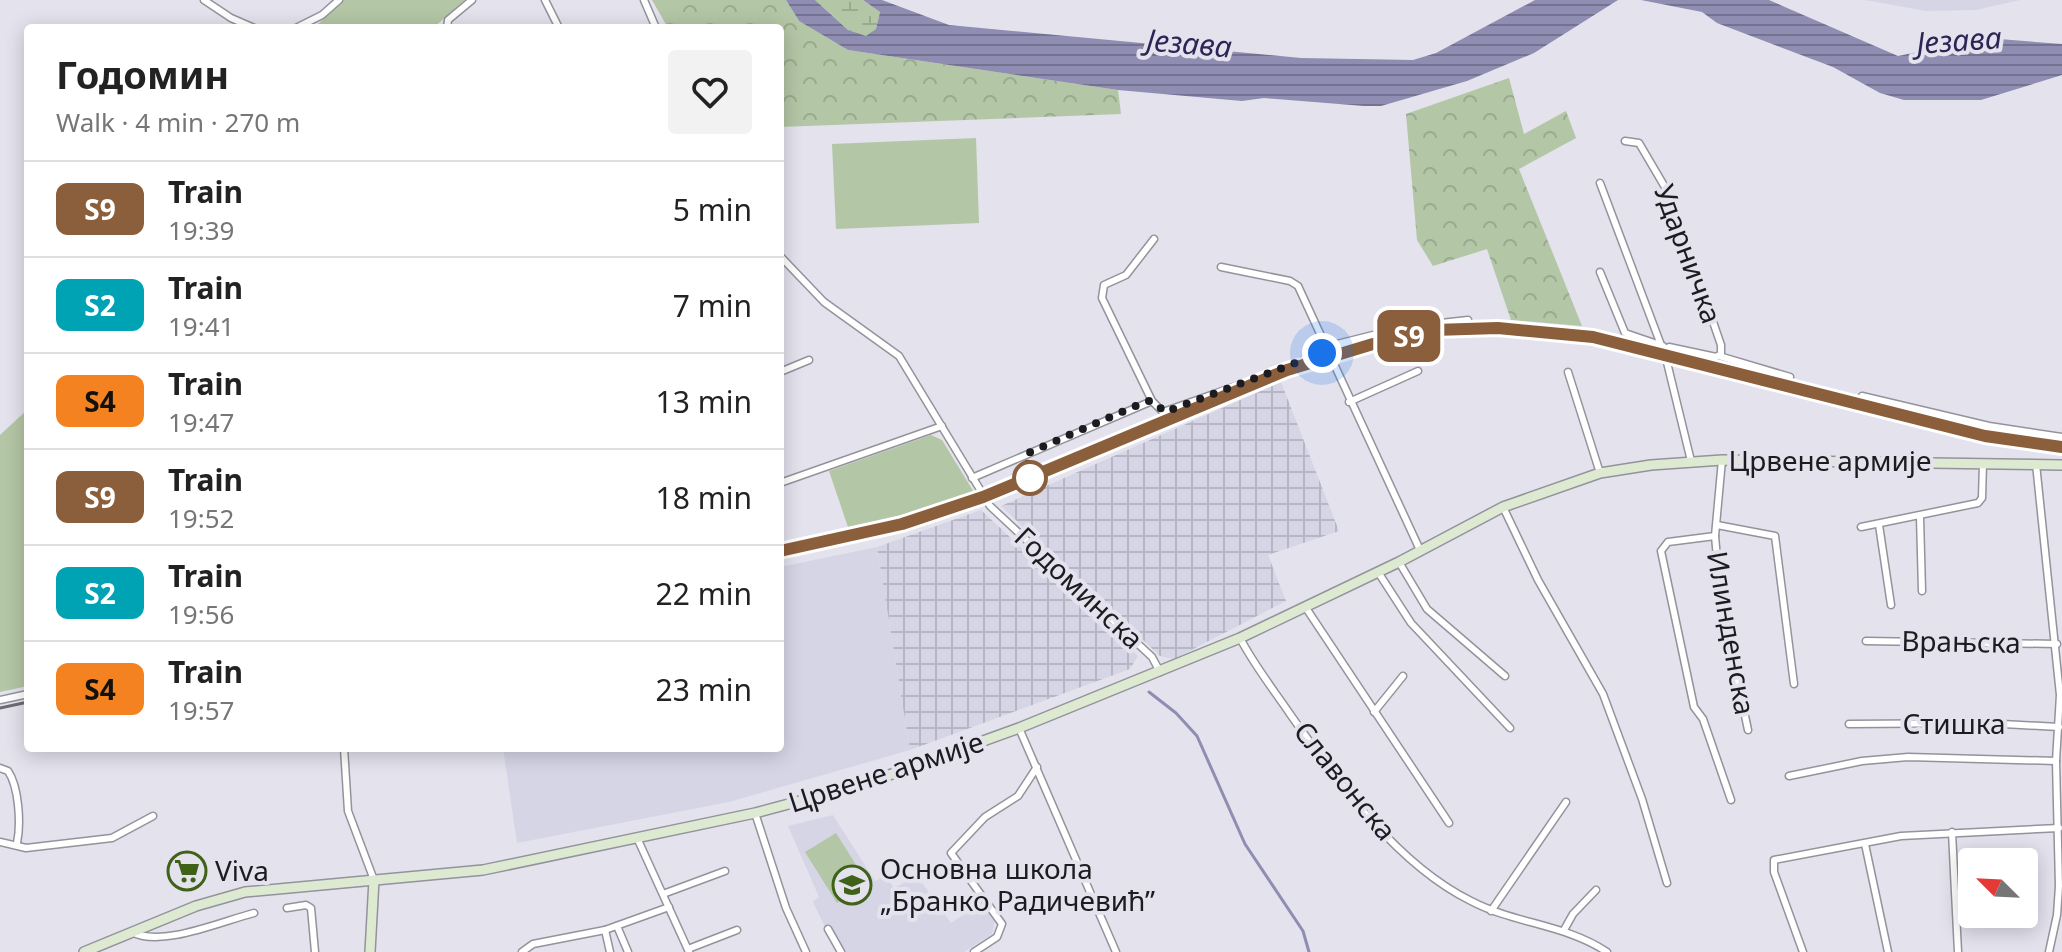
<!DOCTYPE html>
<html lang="en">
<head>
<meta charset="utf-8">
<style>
  :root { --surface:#fff; --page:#f2f2f2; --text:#222; --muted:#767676; --line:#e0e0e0 }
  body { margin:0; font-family:"Noto Sans",sans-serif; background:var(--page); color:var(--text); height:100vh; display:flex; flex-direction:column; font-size:30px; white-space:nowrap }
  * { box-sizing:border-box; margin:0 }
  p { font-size:26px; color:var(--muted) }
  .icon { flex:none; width:44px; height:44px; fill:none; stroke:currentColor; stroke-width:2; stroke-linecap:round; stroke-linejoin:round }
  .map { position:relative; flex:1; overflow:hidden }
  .panel { position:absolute; left:24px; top:24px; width:760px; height:728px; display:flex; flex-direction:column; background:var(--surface); border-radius:8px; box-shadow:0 4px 20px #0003 }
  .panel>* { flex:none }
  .badge { padding:0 16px; border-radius:12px; font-size:28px; line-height:52px }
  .needle { width:52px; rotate:294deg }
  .fabs { position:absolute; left:1958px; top:848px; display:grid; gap:16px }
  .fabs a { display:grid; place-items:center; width:80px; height:80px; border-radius:8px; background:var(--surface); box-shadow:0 4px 20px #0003; font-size:40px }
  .you { position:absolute; width:40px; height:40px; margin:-20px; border:6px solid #fff; border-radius:50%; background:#1a73e8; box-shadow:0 0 0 12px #1a73e833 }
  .map>.badge { position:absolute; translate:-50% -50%; box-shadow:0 0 0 4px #fff }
  .round { display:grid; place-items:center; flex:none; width:84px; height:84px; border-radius:8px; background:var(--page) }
  .overview { display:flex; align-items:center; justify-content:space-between; height:136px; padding:0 32px }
  h1 { font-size:38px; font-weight:700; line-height:60px }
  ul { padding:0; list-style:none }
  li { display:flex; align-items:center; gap:24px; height:96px; padding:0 32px; border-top:2px solid var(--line) }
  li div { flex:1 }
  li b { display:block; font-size:30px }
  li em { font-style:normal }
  li .badge { min-width:88px; font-weight:700; text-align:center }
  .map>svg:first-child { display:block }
  .built { fill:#d6d5e6 }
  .industrial { fill:url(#industrial-grid) }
  .green { fill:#b3c6a5 }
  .forest { fill:url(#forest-crowns) }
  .wetland { fill:url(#wetland-marsh) }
  .water { fill:url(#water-rules) }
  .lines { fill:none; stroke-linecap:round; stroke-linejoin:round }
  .stream { stroke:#8f8db1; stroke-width:3 }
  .street-casing { stroke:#93939c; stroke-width:9 }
  .secondary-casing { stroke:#93939c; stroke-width:12 }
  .street { stroke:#fff; stroke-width:6 }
  .secondary { stroke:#ddead1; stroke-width:9 }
  .rail { stroke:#6c6c72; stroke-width:3 }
  .line-casing { stroke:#fff; stroke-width:18 }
  .line { stroke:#8b5e3c; stroke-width:12 }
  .walk { stroke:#1c1c20; stroke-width:8; stroke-dasharray:0 14.4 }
  .stop-dot { fill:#fff; stroke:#8b5e3c; stroke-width:4 }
  .labels { text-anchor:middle; stroke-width:8; stroke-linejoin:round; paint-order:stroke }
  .street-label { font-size:28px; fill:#1c1c20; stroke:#e3e2ed }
  .poi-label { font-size:28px; fill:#1c1c20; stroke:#e3e2ed; text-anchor:start }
  .water-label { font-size:30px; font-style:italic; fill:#2d2555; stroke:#e3e2ed }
</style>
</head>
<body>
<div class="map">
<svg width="2062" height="952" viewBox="0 0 2062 952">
  <defs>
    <pattern id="industrial-grid" width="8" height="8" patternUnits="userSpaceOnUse" patternTransform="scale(2)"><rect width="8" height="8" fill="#d6d5e6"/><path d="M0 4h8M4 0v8" fill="none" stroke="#b7b6c5"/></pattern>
    <pattern id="forest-crowns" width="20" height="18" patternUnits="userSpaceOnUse" patternTransform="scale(2)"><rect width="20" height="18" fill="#b3c6a5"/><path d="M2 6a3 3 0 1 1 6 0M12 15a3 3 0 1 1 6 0" fill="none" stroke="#99aa8e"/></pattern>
    <pattern id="wetland-marsh" width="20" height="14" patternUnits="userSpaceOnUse" patternTransform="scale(2)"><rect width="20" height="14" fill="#b3c6a5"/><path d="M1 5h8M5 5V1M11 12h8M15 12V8" fill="none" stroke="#99aa8e"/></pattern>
    <pattern id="water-rules" width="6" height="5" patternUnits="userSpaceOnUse" patternTransform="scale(2)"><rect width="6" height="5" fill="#8f8db1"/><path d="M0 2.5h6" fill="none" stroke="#747290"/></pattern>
  </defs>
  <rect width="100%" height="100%" fill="#e3e2ed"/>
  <!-- built -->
  <g class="built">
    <polygon points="1865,0 2020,0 1976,10 1926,11"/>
    <polygon points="877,547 910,750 729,802 517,843 503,748 780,748 780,567"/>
    <polygon points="833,815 875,881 886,876 894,888 917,876 951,923 983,902 995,920 992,934 964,952 837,952 813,902 819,897 788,826"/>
  </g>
  <!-- industrial -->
  <g class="industrial">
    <polygon points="1281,382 1339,531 1268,555 1286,601 1174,659 1160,656 1001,506"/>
    <polygon points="981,510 1138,656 1130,669 910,750 877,547"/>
  </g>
  <!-- green -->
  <g class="green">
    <polygon points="343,0 465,0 433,28 314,28"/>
    <polygon points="976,138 979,223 836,229 832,144"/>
    <polygon points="28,409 28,686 0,692 0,435"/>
    <polygon points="931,435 942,440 975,494 849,530 829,471"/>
    <polygon points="836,833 868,884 837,903 805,852"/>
  </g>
  <!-- forest -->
  <g class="forest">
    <polygon points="652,0 786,0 799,21 848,50 1118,90 1121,114 780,127 780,28 668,28"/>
    <polygon points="1509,78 1524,134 1566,111 1576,138 1519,169 1582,326 1511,320 1487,249 1433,266 1417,240 1406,114"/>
  </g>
  <!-- wetland -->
  <polygon class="wetland" points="815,0 863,0 880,12 876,29 866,37 848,30"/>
  <!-- water -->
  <g class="water">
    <polygon points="786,0 815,0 848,30 866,36 876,29 880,12 863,0 882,0 949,25 1301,58 1413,60 1436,53 1535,0 1618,0 1534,53 1467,81 1381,106 1364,106 1264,98 1242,101 1118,90 848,50 799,21"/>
    <polygon points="1641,0 1769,0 1898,56 1986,38 2062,44 2062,75 1981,100 1904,100 1880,93 1833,67 1717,23 1702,12"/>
  </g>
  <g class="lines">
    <!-- stream -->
    <polyline class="stream" points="1149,692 1176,713 1197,736 1245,844 1303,931 1309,952"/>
    <defs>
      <g id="street">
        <polyline points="204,0 231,18 254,28"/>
        <polyline points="545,0 559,28"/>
        <polyline points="644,0 656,28"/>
        <polyline points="296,28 322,15 339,0"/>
        <polyline points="447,28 448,20 472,0"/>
        <polyline points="1625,141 1639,143 1669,194 1721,345 1721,354 1716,357 1669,347 1664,350 1691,461"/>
        <polyline points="1600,183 1661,345"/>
        <polyline points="1154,239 1126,275 1104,285 1102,298 1152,401 1163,412 1282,370 1337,344 1405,327 1468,320"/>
        <polyline points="780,256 824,302 899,356 990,506 1152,657 1160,672"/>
        <polyline points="1221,267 1290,281 1298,286 1420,550"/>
        <polyline points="1600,272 1625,333 1663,346"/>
        <polyline points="1719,356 1790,377"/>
        <polyline points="780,372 809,360"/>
        <polyline points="1568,372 1600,473"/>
        <polyline points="1862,396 1989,426 2062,437"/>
        <polyline points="1349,402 1418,371"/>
        <polyline points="1722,460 1715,536 1668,542 1661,551 1694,707 1703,719 1731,800"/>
        <polyline points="2036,464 2060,695 2056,761 2059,886 2057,915 2049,952"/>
        <polyline points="972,478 1152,401"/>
        <polyline points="780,483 942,426"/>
        <polyline points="1503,507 1538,580 1603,694 1642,799 1667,883"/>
        <polyline points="1920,517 1922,591"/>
        <polyline points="1717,525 1775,536 1794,684"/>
        <polyline points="1879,525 1891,605"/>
        <polyline points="1861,527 1978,503 1982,498 1983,463"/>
        <polyline points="1715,536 1721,602 1748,730"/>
        <polyline points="1399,562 1427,609 1505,676"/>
        <polyline points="1378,572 1411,623 1510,728"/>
        <polyline points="1306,608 1449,823"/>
        <path d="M1240,638C1254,665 1273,689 1290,714C1337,781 1396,864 1471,901C1515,924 1565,924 1607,952"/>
        <polyline points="1866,641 2057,644"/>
        <polyline points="0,700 28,694"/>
        <polyline points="1374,712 1403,676"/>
        <polyline points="1849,724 1985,723 2059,727"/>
        <polyline points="1019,728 1116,952"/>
        <polyline points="344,748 348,811 374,880"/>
        <path d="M0,768L8,771C19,787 21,824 17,843"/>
        <polyline points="1789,776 1862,761 1908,757 2056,761"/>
        <polyline points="755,813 786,908 806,952"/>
        <polyline points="1952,832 1958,952"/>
        <polyline points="638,840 689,952"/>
        <polyline points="0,842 26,848 112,838 153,816"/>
        <polyline points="1865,844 1888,952"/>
        <polyline points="663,894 725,871"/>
        <polyline points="287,908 306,905 311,908 315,952"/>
        <polyline points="1491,911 1566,802"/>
        <polyline points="617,926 628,952"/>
        <polyline points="828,929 841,952"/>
        <polyline points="605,930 610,952"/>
        <polyline points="1564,930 1573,914 1596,890"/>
        <path d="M132,932C161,948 222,921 254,913"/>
        <polyline points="688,949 737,930"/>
        <polyline points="522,952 533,944 605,930 669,907"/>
        <polyline points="974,952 997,937 1002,924 951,853 985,817 1018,796 1037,767"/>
        <polyline points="1803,952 1774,872 1774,860 1901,836 2059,828"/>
      </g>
      <g id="secondary">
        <polyline points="84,952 196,906 245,892 483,870 755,813 867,783 1019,728 1240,638 1399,562 1503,507 1600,473 1651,465 1722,460 2062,465"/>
        <polyline points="370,952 374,880"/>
      </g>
    </defs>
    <!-- street casing -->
    <use href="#street" class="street-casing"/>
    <!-- secondary casing -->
    <use href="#secondary" class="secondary-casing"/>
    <!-- street -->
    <use href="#street" class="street"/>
    <!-- secondary -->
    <use href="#secondary" class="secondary"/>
    <!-- rail -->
    <g class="rail">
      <polyline points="780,551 902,524 983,497 1287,370 1373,344 1434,330 1498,328 1593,337 1985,436 2062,447"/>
      <polyline points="0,708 28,702"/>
    </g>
  </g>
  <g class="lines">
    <defs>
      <polyline id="line" points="780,551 902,524 983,497 1287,370 1373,344 1434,330 1498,328 1593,337 1985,436 2062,447"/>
    </defs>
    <!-- line casing -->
    <use href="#line" class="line-casing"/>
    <!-- line -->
    <use href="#line" class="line"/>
    <!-- walk -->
    <polyline class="walk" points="1030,478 1026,454 1147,401 1152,401 1165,412 1322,353"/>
  </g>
  <!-- icons -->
  <defs>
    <symbol id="supermarket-ring" viewBox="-11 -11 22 22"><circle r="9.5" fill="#e3e2ed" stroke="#3f6118" stroke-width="1.5"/><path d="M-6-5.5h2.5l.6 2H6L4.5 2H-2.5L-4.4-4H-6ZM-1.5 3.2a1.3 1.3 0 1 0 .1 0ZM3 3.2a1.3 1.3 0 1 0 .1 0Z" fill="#3f6118"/></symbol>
    <symbol id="school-ring" viewBox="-11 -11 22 22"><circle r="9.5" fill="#e3e2ed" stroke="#3f6118" stroke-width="1.5"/><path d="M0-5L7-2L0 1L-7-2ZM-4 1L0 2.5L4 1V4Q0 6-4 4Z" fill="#3f6118"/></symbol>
  </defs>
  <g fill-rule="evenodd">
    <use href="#supermarket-ring" x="165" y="849" width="44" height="44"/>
    <use href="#school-ring" x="830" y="863" width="44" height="44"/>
  </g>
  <!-- markers -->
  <circle class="stop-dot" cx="1030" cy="478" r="16"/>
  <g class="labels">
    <!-- street labels -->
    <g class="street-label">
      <text transform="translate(1688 254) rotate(70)" y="10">Ударничка</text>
      <text x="1830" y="471">Црвене армије</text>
      <text transform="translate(1079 588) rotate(43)" y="10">Годоминска</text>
      <text transform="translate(1731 633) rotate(80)" y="10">Илинденска</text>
      <text transform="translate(1961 642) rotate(1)" y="10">Врањска</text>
      <text x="1954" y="734">Стишка</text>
      <text transform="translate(886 772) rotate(-18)" y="10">Црвене армије</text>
      <text transform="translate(1345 781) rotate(51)" y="10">Славонска</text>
    </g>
    <!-- poi labels -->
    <g class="poi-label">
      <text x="880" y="879">Основна школа<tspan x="880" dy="32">„Бранко Радичевић”</tspan></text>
      <text x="215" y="881">Viva</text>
    </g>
    <!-- water labels -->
    <g class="water-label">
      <text transform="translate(1959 41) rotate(-4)" y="10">Језава</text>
      <text transform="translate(1189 44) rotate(5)" y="10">Језава</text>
    </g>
  </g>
</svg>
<div class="fabs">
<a><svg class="needle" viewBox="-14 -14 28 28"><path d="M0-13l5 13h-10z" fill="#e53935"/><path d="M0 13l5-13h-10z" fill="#767676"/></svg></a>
</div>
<div class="you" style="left:1322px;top:353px"></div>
<b class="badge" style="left:1409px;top:336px;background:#8b5e3c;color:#fff">S9</b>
<section class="panel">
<div class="overview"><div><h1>Годомин</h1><p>Walk · 4 min · 270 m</p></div><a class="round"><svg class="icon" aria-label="heart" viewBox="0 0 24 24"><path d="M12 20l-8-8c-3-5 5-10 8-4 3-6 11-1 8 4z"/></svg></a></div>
<ul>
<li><span class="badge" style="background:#8b5e3c;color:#fff">S9</span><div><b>Train</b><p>19:39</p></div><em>5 min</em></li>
<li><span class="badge" style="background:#00a3b4;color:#fff">S2</span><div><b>Train</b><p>19:41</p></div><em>7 min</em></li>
<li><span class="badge" style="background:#f58220;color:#111">S4</span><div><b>Train</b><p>19:47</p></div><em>13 min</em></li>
<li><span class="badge" style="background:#8b5e3c;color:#fff">S9</span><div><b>Train</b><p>19:52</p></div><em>18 min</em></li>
<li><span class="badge" style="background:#00a3b4;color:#fff">S2</span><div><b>Train</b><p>19:56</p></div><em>22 min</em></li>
<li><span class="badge" style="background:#f58220;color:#111">S4</span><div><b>Train</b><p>19:57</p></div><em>23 min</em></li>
</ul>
</section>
</div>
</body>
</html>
